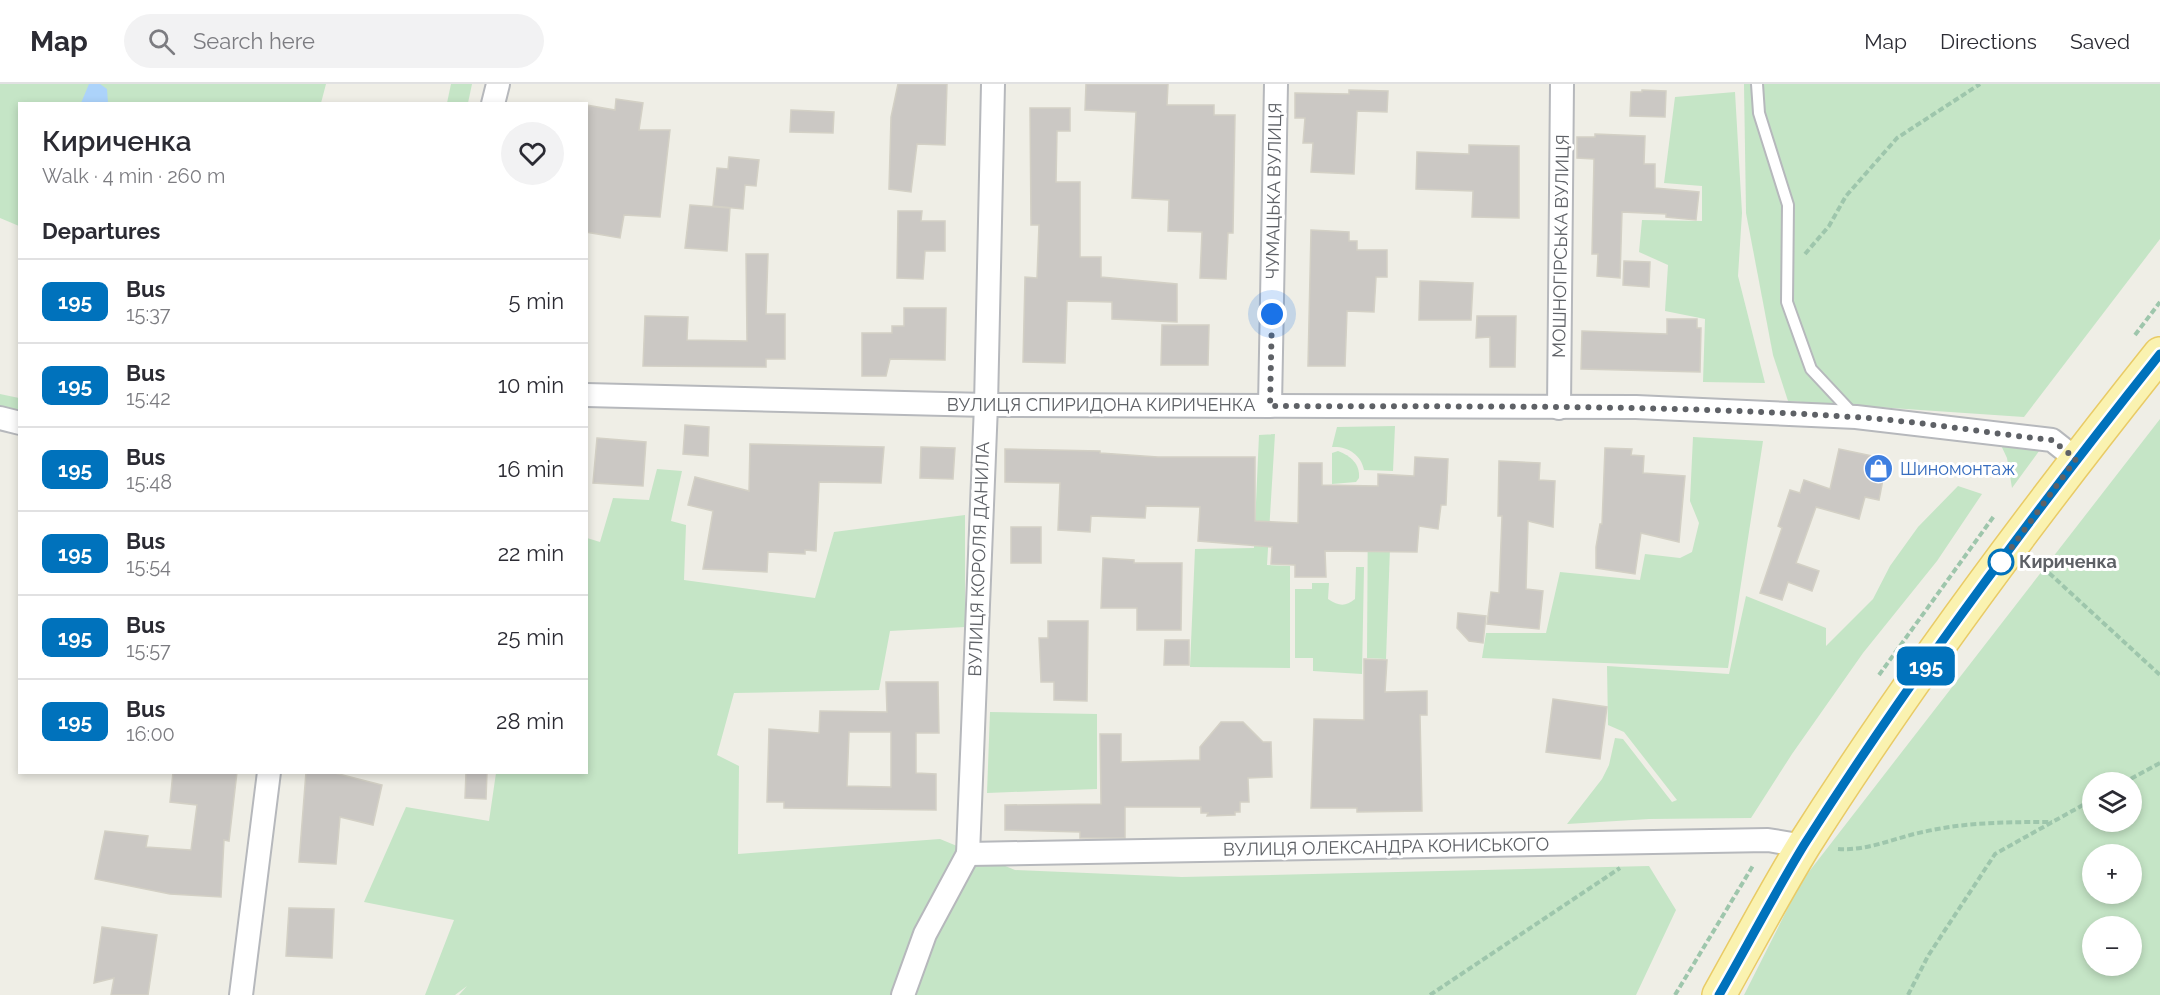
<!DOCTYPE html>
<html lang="en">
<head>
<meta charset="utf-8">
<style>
  :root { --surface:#fff; --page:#f2f2f3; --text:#2b2b33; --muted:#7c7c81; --line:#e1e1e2 }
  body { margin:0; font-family:Raleway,sans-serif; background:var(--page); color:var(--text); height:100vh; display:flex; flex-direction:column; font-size:22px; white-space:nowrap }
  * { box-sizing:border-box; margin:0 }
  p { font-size:20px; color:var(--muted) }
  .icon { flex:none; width:33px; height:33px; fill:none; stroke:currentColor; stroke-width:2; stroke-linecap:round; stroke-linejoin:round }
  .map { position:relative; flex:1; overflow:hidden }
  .panel { position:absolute; left:18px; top:18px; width:570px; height:672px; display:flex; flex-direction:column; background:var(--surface); border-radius:0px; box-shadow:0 3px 9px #0003 }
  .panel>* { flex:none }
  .badge { padding:0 12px; border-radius:9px; font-size:21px; line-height:39px }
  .buttons { position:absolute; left:2082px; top:688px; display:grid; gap:12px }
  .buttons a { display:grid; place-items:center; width:60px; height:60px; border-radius:50%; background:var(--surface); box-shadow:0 3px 9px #0003; font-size:30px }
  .you { position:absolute; width:30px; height:30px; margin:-15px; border:4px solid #fff; border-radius:50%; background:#1a73e8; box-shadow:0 0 0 9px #1a73e833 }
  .map>.badge { position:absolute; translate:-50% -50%; box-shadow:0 0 0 3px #fff }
  h2 { padding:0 24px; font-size:22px; line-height:54px }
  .round { display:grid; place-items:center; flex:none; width:63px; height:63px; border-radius:32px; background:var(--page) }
  .overview { display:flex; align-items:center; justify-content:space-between; height:102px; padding:0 24px }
  h1 { font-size:28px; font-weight:600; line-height:45px }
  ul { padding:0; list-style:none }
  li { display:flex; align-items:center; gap:18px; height:84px; padding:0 24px; border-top:2px solid var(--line) }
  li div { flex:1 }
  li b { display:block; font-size:22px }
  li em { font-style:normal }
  li .badge { min-width:66px; font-weight:700; text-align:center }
  header { display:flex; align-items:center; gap:36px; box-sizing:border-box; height:84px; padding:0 30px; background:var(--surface); border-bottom:2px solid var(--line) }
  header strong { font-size:28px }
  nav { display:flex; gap:33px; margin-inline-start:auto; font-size:21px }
  .search { width:420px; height:54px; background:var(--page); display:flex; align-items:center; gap:15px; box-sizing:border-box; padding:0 21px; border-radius:33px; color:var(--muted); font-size:22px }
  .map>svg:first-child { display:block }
  .green { fill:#c5e5c6; fill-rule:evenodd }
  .water { fill:#acd3fa }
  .building { fill:#cbc8c4; stroke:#d3d0c5; stroke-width:1.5; fill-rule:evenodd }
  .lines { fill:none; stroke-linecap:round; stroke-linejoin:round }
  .service-casing { stroke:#b6b8bc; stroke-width:14 }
  .minor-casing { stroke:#b6b8bc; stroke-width:26 }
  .primary-casing { stroke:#e9cb66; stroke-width:36 }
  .path { stroke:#9ec6ac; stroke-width:4; stroke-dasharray:6 3; stroke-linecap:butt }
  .service { stroke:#fff; stroke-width:10 }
  .minor { stroke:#fff; stroke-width:22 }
  .primary { stroke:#faf2b0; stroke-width:33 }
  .line-casing { stroke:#fff; stroke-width:14 }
  .line { stroke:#0072bc; stroke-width:9 }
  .walk { stroke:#5e6166; stroke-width:6; stroke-dasharray:0 10.8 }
  .stop-dot { fill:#fff; stroke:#0072bc; stroke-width:3 }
  .labels { text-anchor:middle; stroke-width:6; stroke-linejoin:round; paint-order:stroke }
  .street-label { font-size:18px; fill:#5e6166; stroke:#fff }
  .shop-label { font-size:18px; fill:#366cbe; stroke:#fff; text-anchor:start }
  .stop-label { font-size:18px; font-weight:bold; fill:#5e6166; stroke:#fff; text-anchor:start }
</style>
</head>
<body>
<header>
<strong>Map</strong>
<div class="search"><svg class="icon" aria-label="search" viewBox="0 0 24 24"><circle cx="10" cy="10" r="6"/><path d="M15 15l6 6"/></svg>Search here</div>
<nav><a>Map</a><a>Directions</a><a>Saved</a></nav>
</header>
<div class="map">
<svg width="2160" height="911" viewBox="0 0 2160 911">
  <rect width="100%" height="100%" fill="#efeee6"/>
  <!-- green -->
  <g class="green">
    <polygon points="0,0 326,0 321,19 20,20 19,142 0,134"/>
    <polygon points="451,0 472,0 468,19 447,19"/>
    <polygon points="1744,0 2160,0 2160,155 2024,333 1788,317 1773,271 1746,129"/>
    <polygon points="1735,8 1742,129 1738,192 1765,299 1703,298 1705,235 1665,227 1668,181 1639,168 1642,136 1702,137 1702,102 1664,99 1675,13"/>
    <polygon points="0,310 19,314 19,327 0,322"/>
    <path d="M2160,335V911H1744L1801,798ZM2092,699H2132V738H2092ZM2092,771H2132V810H2092ZM2092,843H2132V882H2092Z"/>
    <path d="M1395,342L1393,387L1364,386C1361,370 1347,362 1332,363L1337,343Z"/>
    <polygon points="1275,350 1267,481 1290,482 1290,584 1190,583 1195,465 1254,464 1259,351"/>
    <polygon points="1693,353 1763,357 1728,584 1482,574 1486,549 1546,549 1560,488 1640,496 1645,470 1680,474 1692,468 1699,439 1690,417"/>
    <polygon points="1999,357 2042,363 2012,404 2007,374"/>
    <path d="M1338,367C1351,372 1360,380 1359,394L1356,398L1332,400V369Z"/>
    <polygon points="657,385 682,387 671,437 686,441 684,496 815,514 834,448 965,431 965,543 890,547 879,606 734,609 717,671 739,682 738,770 940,755 1015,786 1182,793 1649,782 1676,826 1636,911 459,911 467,902 455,911 425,911 454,836 364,818 406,723 489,737 496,689 586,688 587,454 600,458 613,414 649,416"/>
    <polygon points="1958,402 1982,410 1937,477 1863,569 1792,670 1751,734 1649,735 1567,740 1602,695 1609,681 1615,654 1623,655 1672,718 1677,716 1624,648 1608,641 1607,582 1729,590 1746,512 1826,544 1826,562 1873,515 1890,482 1918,443"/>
    <polygon points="1392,408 1386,575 1367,574 1368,409"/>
    <path d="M1356,483H1364L1362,590L1313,587V574H1295V505H1312V499H1329L1328,515C1339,522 1345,523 1355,515Z"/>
    <polygon points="990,628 1097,630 1097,705 987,709"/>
  </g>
  <!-- water -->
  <polygon class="water" points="89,0 100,0 107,5 108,19 81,19"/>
  <!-- building -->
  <g class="building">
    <polygon points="898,0 947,0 945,61 917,60 911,108 889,105 891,33"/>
    <polygon points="1086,0 1168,0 1167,21 1214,21 1214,31 1235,31 1233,149 1228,149 1226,195 1200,194 1202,148 1168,147 1169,116 1132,114 1136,28 1085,26"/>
    <polygon points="1349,6 1388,7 1387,28 1357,27 1354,90 1311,88 1313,59 1303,59 1305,34 1295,34 1295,9 1349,10"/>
    <polygon points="1642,6 1666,7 1665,33 1630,32 1631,8 1642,8"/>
    <polygon points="616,15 643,19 639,46 670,46 660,133 624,131 620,154 586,148 586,21 615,26"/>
    <polygon points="1030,24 1070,24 1070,47 1057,47 1056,98 1080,98 1080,173 1101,173 1101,193 1177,200 1177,238 1112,235 1112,218 1067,217 1065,279 1023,278 1025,193 1037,194 1039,141 1031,141"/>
    <polygon points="791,26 834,28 833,49 790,48"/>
    <polygon points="1595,50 1645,52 1644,80 1655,80 1655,104 1699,108 1696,136 1666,133 1666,130 1622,128 1620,194 1597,192 1598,170 1592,170 1594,75 1577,74 1577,53 1595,53"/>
    <polygon points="1469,61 1519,62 1519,134 1472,133 1473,107 1416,105 1417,68 1469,70"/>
    <polygon points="729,73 759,76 756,102 745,101 743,125 713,122 717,84 728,85"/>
    <polygon points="690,121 730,124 727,167 685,164"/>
    <polygon points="898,127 922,127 921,137 945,137 945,167 925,167 923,195 897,194"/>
    <polygon points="1311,146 1349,148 1349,157 1357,157 1357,166 1387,166 1387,193 1376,193 1374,228 1347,227 1345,282 1308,282"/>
    <polygon points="746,170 768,170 766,230 785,230 785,275 766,275 766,283 643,282 645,232 688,233 687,256 747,257"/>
    <polygon points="1624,177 1650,178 1649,203 1623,201"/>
    <polygon points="1420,197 1473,199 1471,236 1419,236"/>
    <polygon points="904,224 946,224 945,276 890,275 886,292 862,292 862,249 892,249 892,242 904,242"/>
    <polygon points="1477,232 1516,232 1515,283 1490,283 1490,253 1476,254"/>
    <polygon points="1667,235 1697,235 1697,244 1701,244 1700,288 1581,285 1582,247 1667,250"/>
    <polygon points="1162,241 1209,241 1208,281 1161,281"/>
    <polygon points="685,341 709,343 708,372 683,370"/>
    <polygon points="597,354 646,358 643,402 593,399"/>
    <polygon points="750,360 884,363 881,399 819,398 816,467 805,466 805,470 768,468 767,488 703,485 713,427 688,421 695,393 749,407"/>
    <polygon points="921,363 955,364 953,395 920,394"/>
    <polygon points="1605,364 1632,365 1631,371 1644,372 1643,389 1685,392 1679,458 1641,449 1635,490 1596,484 1596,463 1600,440 1602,440"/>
    <polygon points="1005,365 1100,367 1100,369 1158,373 1255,373 1255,437 1298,439 1299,379 1322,379 1322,401 1378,402 1378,390 1414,392 1415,373 1448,375 1446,421 1441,421 1438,445 1419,442 1417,468 1325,467 1326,493 1295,493 1295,481 1271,480 1272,463 1198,457 1200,423 1146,422 1145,434 1091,432 1090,448 1058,446 1060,399 1005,398"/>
    <polygon points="1839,365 1887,375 1879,416 1865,413 1859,435 1816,423 1796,479 1819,487 1812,507 1788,498 1782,516 1760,509 1782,444 1778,442 1790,406 1800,409 1804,396 1830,405"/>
    <polygon points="1499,377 1540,379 1539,396 1555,397 1553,443 1528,437 1526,505 1543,507 1539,545 1487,540 1491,508 1499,509 1502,432 1498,432"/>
    <rect x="1011" y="443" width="30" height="36"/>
    <polygon points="1103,474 1134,476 1134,479 1182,479 1181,546 1137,546 1137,524 1101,524"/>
    <polygon points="1458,529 1486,532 1483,559 1469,557 1457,544"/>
    <polygon points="1048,537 1088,537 1087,617 1054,616 1054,598 1041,598 1039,554 1048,554"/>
    <polygon points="1165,556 1189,556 1189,581 1164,581"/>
    <polygon points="1364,575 1387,576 1385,608 1427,607 1427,631 1420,631 1422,727 1357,728 1357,724 1311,724 1314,635 1364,636"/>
    <path d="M886,598H938L939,649H916V689L936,690V726L784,724V718H767L769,645L819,649L820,627L887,628ZM849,648H891V703L847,702Z"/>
    <polygon points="1553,615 1607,623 1600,675 1546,668"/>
    <polygon points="1221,638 1243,638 1263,658 1271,658 1272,693 1248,694 1249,718 1240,718 1240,728 1235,728 1235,731 1207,732 1208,729 1201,729 1201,723 1125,723 1125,754 1080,754 1080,748 1005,746 1005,721 1101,720 1100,650 1121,650 1121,678 1200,676 1200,663"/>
    <polygon points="173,688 237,688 229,757 224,756 221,813 170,810 95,795 105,747 148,752 146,763 191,766 197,721 170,718"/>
    <polygon points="306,688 331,688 382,701 373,741 340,733 336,780 299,778"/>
    <polygon points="466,688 487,688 486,715 465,714"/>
    <polygon points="289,824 334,825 332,874 286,872"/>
    <polygon points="102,843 157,851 148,911 111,911 114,894 94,899"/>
  </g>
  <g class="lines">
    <defs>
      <polyline id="service" points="1757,0 1759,29 1788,121 1787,218 1811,285 1854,331"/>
      <g id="minor">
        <polyline points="493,20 498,0"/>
        <polyline points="586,311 986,321 1636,323 1856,333 2052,356 2076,375"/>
        <polyline points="1270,322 1276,0"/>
        <polyline points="1559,324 1562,0"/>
        <polyline points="0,334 20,339"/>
        <polyline points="968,770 1768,756 1804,762"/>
        <polyline points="968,770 986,321 993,0"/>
        <polyline points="241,911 269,688"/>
        <polyline points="903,911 925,850 968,770"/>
      </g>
      <path id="primary" d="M1719,911C1747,861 1774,810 1804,761C1912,591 2034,428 2160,270"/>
    </defs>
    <!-- service casing -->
    <use href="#service" class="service-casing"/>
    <!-- minor casing -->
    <use href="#minor" class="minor-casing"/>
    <!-- primary casing -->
    <use href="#primary" class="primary-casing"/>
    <!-- path -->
    <g class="path">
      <polyline points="1805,170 1829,142 1846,112 1897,54 1980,0"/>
      <polyline points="2135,251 2160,218"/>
      <polyline points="2036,477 2160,591"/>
      <polyline points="1879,591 1994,432"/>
      <polyline points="2123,699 2160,679"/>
      <path d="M1838,765C1868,767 1894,754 1923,748C1966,738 2009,738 2052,738"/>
      <polyline points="1430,911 1620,784"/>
      <polyline points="1675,911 1754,780"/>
      <polyline points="1908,911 1928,872 1995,770 2092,716"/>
    </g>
    <!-- service -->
    <use href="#service" class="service"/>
    <!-- minor -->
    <use href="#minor" class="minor"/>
    <!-- primary -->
    <use href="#primary" class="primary"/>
  </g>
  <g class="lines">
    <defs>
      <path id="line" d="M1719,911C1748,861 1774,810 1804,761C1912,591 2034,428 2160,270"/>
    </defs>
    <!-- line casing -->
    <use href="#line" class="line-casing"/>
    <!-- line -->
    <use href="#line" class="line"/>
    <!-- walk -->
    <path class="walk" d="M1272,230L1270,322C1464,323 1659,320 1853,333C1919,337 1986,349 2052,356L2076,375L2001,478"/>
  </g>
  <!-- icons -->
  <defs>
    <symbol id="shop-disc" viewBox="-11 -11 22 22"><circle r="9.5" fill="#3f7fe0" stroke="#fff"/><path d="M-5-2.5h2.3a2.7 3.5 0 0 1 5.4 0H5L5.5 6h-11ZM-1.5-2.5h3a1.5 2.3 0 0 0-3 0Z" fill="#fff"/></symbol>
  </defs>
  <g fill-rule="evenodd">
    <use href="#shop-disc" x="1862" y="368" width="33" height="33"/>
  </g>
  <!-- markers -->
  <circle class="stop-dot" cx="2001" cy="478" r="12"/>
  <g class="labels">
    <!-- street labels -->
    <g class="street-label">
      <text transform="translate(1274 107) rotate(-89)" y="6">ЧУМАЦЬКА ВУЛИЦЯ</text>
      <text transform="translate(1561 162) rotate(-89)" y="6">МОШНОГІРСЬКА ВУЛИЦЯ</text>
      <text x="1101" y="327">ВУЛИЦЯ СПИРИДОНА КИРИЧЕНКА</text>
      <text transform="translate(979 475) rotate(-88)" y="6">ВУЛИЦЯ КОРОЛЯ ДАНИЛА</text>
      <text transform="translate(1386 763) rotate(-1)" y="6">ВУЛИЦЯ ОЛЕКСАНДРА КОНИСЬКОГО</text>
    </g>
    <!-- shop labels -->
    <g class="shop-label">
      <text x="1900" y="391">Шиномонтаж</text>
    </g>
    <!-- stop labels -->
    <g class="stop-label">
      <text x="2019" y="484">Кириченка</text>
    </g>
  </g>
</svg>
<div class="buttons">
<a><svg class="icon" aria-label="layers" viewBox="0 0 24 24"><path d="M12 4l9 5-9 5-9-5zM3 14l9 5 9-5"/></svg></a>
<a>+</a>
<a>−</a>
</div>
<div class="you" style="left:1272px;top:230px"></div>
<b class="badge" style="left:1926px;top:582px;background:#0072bc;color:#fff">195</b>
<section class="panel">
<div class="overview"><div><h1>Кириченка</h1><p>Walk · 4 min · 260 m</p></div><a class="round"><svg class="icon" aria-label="heart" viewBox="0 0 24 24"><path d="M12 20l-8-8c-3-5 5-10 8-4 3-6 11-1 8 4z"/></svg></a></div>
<h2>Departures</h2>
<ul>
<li><span class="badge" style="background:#0072bc;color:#fff">195</span><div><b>Bus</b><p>15:37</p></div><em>5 min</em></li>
<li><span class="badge" style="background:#0072bc;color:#fff">195</span><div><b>Bus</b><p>15:42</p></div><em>10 min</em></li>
<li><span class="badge" style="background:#0072bc;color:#fff">195</span><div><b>Bus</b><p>15:48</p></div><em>16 min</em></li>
<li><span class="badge" style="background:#0072bc;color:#fff">195</span><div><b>Bus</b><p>15:54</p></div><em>22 min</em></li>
<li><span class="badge" style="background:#0072bc;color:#fff">195</span><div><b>Bus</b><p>15:57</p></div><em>25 min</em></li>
<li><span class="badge" style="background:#0072bc;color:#fff">195</span><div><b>Bus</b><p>16:00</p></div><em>28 min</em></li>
</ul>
</section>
</div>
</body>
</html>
